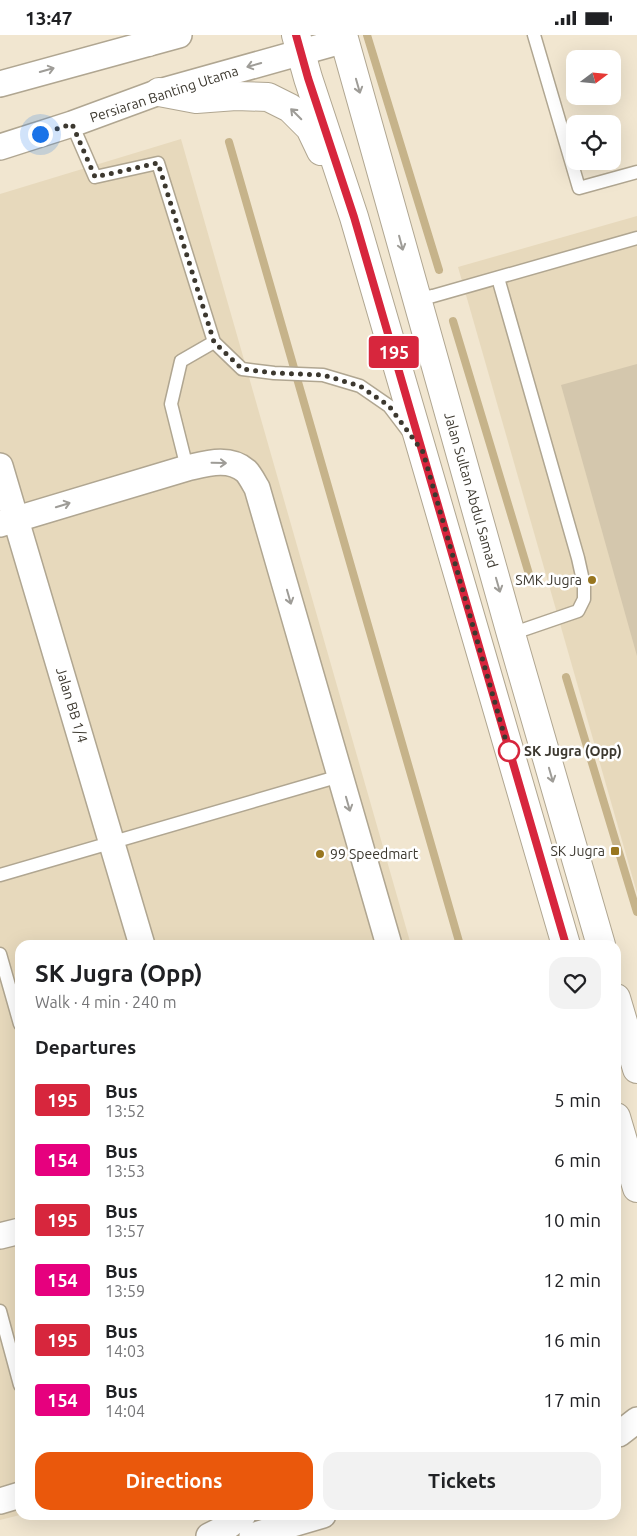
<!DOCTYPE html>
<html lang="en">
<head>
<meta charset="utf-8">
<style>
  :root { --surface:#fff; --page:#f2f2f2; --text:#202124; --muted:#757577; --accent:#ea580c }
  body { margin:0; font-family:Ubuntu,sans-serif; background:var(--page); color:var(--text); height:100vh; display:flex; flex-direction:column; font-size:19px; white-space:nowrap }
  * { box-sizing:border-box; margin:0 }
  p { font-size:16px; color:var(--muted) }
  .icon { flex:none; width:28px; height:28px; fill:none; stroke:currentColor; stroke-width:2; stroke-linecap:round; stroke-linejoin:round }
  .map { position:relative; flex:1; overflow:hidden }
  .side { position:absolute; left:15px; top:905px; width:606px; height:580px; display:flex; flex-direction:column; background:var(--surface); border-radius:15px; box-shadow:0 5px 20px #0002 }
  .side>* { flex:none }
  .badge { padding:0 10px; border-radius:4px; font-size:18px; line-height:32px }
  .needle { width:32px; rotate:74deg }
  .fabs { position:absolute; left:566px; top:15px; display:grid; gap:10px }
  .fabs a { display:grid; place-items:center; width:55px; height:55px; border-radius:10px; background:var(--surface); box-shadow:0 5px 20px #0002; font-size:25px }
  .you { position:absolute; width:25px; height:25px; margin:-12px; border:4px solid #fff; border-radius:50%; background:#1a73e8; box-shadow:0 0 0 8px #1a73e833 }
  .map>.badge { position:absolute; translate:-50% -50%; box-shadow:0 0 0 2px #fff }
  h2 { padding:0 20px; font-size:19px; line-height:45px }
  .round { display:grid; place-items:center; flex:none; width:52px; height:52px; border-radius:15px; background:var(--page) }
  .summary { display:flex; align-items:center; justify-content:space-between; height:85px; padding:0 20px }
  h1 { font-size:24px; font-weight:600; line-height:38px }
  .cta { display:flex; gap:10px; margin-top:auto; padding:10px 20px }
  .cta a { flex:1; height:58px; border-radius:15px; background:var(--accent); color:#fff; font-size:20px; font-weight:600; line-height:58px; text-align:center }
  .cta a+a { background:var(--page); color:var(--text) }
  ul { padding:0; list-style:none }
  li { display:flex; align-items:center; gap:15px; height:60px; padding:0 20px }
  li div { flex:1 }
  li b { display:block; font-size:19px }
  li em { font-style:normal }
  li .badge { min-width:55px; font-weight:700; text-align:center }
  .status { display:flex; justify-content:space-between; align-items:center; height:35px; padding:0 25px; background:var(--surface); direction:ltr }
  .status svg { height:14px; fill:currentColor }
  .map>svg:first-child { display:block }
  .built { fill:#e7d9bc }
  .green { fill:#d4c7ad }
  .lines { fill:none; stroke-linecap:round; stroke-linejoin:round }
  .stream { stroke:#c6b38a; stroke-width:8 }
  .lane-casing { stroke:#b0a691; stroke-width:15 }
  .street-casing { stroke:#b0a691; stroke-width:28 }
  .secondary-casing { stroke:#b0a691; stroke-width:30 }
  .lane { stroke:#fff; stroke-width:12 }
  .street { stroke:#fff; stroke-width:25 }
  .secondary { stroke:#fff; stroke-width:28 }
  .oneway { stroke:#9e9c97 }
  .line-casing { stroke:#fff; stroke-width:11 }
  .line { stroke:#d7263d; stroke-width:8 }
  .walk { stroke:#3c382f; stroke-width:5; stroke-dasharray:0 9 }
  .poi-dot { fill:#98761f; stroke:#fff; stroke-width:2 }
  .stop-dot { fill:#fff; stroke:#d7263d; stroke-width:2.5 }
  .labels { text-anchor:middle; stroke-width:5; stroke-linejoin:round; paint-order:stroke }
  .street-label { font-size:14px; fill:#3c382f; stroke:#fff }
  .poi-label { font-size:14px; fill:#3c382f; stroke:#fff; text-anchor:end }
  .stop-label { font-size:14px; font-weight:bold; fill:#3c382f; stroke:#fff; text-anchor:start }
</style>
</head>
<body>
<div class="status"><b>13:47</b><svg viewBox="0 0 49 12"><path d="M0 12V9h3v3zM5 12V6h3v6zM10 12V3h3v9zM15 12V0h3v12zM26 1h20v11H26zM47 4h2v5h-2z"/></svg></div>
<div class="map">
<svg width="637" height="1501" viewBox="0 0 637 1501">
  <rect width="100%" height="100%" fill="#f1e6d0"/>
  <!-- built -->
  <g class="built">
    <polygon points="181,104 411,910 20,910 20,1480 0,1485 0,159"/>
    <polygon points="637,181 637,858 458,232"/>
  </g>
  <!-- green -->
  <polygon class="green" points="637,329 637,621 561,350"/>
  <g class="lines">
    <!-- stream -->
    <g class="stream">
      <polyline points="367,0 439,235"/>
      <polyline points="229,107 460,910"/>
      <polyline points="453,286 529,539"/>
      <polyline points="566,642 637,877"/>
    </g>
    <defs>
      <g id="lane">
        <polyline points="534,0 579,153 637,137"/>
        <polyline points="72,89 95,142 158,128 214,307 242,334 274,338 323,340 360,351 389,371 408,396"/>
        <polyline points="498,243 578,523 584,550 584,564 578,576 511,599"/>
        <polyline points="416,264 433,261 637,203"/>
        <polyline points="187,433 171,369 181,326 214,307"/>
        <polyline points="0,840 340,741"/>
        <polyline points="0,919 20,989"/>
        <polyline points="0,1276 20,1350"/>
      </g>
      <g id="street">
        <polyline points="0,49 179,0"/>
        <polyline points="0,112 72,89 159,57 345,5"/>
        <polyline points="0,431 142,910"/>
        <path d="M0,489L187,433C205,429 229,421 246,436C250,440 254,448 257,453L389,910"/>
        <polyline points="0,1201 20,1196"/>
        <polyline points="619,1399 637,1385"/>
        <polyline points="0,1466 20,1460"/>
        <polyline points="209,1501 227,1492 243,1480"/>
        <polyline points="252,1501 323,1480"/>
      </g>
      <g id="secondary">
        <polyline points="296,0 308,43 354,182 566,910"/>
        <polyline points="343,0 511,599 601,910"/>
        <polyline points="148,7 158,0"/>
        <polyline points="159,57 196,64 236,61 268,62 290,73 310,93 321,116"/>
        <polyline points="616,963 637,1034"/>
        <polyline points="616,1082 637,1153"/>
      </g>
    </defs>
    <!-- lane casing -->
    <use href="#lane" class="lane-casing"/>
    <!-- street casing -->
    <use href="#street" class="street-casing"/>
    <!-- secondary casing -->
    <use href="#secondary" class="secondary-casing"/>
    <!-- lane -->
    <use href="#lane" class="lane"/>
    <!-- street -->
    <use href="#street" class="street"/>
    <!-- secondary -->
    <use href="#secondary" class="secondary"/>
  </g>
  <!-- one-way arrows -->
  <defs><path id="oneway-shaft" d="M-6 0H5M1.5-3L5.5 0L1.5 3" fill="none" stroke-width="1.6" stroke-linecap="round" stroke-linejoin="round" transform="scale(1.25)"/></defs>
  <g class="oneway">
    <use href="#oneway-shaft" transform="translate(254 30) rotate(164)"/>
    <use href="#oneway-shaft" transform="translate(47 35) rotate(-16)"/>
    <use href="#oneway-shaft" transform="translate(358 51) rotate(74)"/>
    <use href="#oneway-shaft" transform="translate(296 79) rotate(-135)"/>
    <use href="#oneway-shaft" transform="translate(401 208) rotate(75)"/>
    <use href="#oneway-shaft" transform="translate(219 428) rotate(1)"/>
    <use href="#oneway-shaft" transform="translate(63 470) rotate(-17)"/>
    <use href="#oneway-shaft" transform="translate(498 550) rotate(74)"/>
    <use href="#oneway-shaft" transform="translate(289 562) rotate(74)"/>
    <use href="#oneway-shaft" transform="translate(551 740) rotate(74)"/>
    <use href="#oneway-shaft" transform="translate(348 769) rotate(74)"/>
  </g>
  <g class="lines">
    <defs>
      <polyline id="line" points="296,0 308,43 354,182 566,910"/>
    </defs>
    <!-- line casing -->
    <use href="#line" class="line-casing"/>
    <!-- line -->
    <use href="#line" class="line"/>
    <!-- walk -->
    <polyline class="walk" points="40,99 72,89 95,142 158,128 214,307 242,334 274,338 323,340 360,351 389,371 423,417 510,720 509,716"/>
  </g>
  <!-- markers -->
  <g class="poi-dot">
    <circle cx="592" cy="545" r="5"/>
    <rect x="610" y="811" width="10" height="10" rx="2.5"/>
    <circle cx="320" cy="819" r="5"/>
  </g>
  <circle class="stop-dot" cx="509" cy="716" r="10"/>
  <g class="labels">
    <!-- street labels -->
    <g class="street-label">
      <text transform="translate(164 59) rotate(-18)" y="5">Persiaran Banting Utama</text>
      <text transform="translate(471 455) rotate(74)" y="5">Jalan Sultan Abdul Samad</text>
      <text transform="translate(72 670) rotate(73)" y="5">Jalan BB 1/4</text>
    </g>
    <!-- poi labels -->
    <g class="poi-label">
      <text x="582" y="550">SMK Jugra</text>
      <text x="605" y="821">SK Jugra</text>
      <text x="330" y="824" text-anchor="start">99 Speedmart</text>
    </g>
    <!-- stop labels -->
    <g class="stop-label">
      <text x="524" y="721">SK Jugra (Opp)</text>
    </g>
  </g>
</svg>
<div class="fabs">
<a><svg class="needle" viewBox="-14 -14 28 28"><path d="M0-13l5 13h-10z" fill="#e53935"/><path d="M0 13l5-13h-10z" fill="#757577"/></svg></a>
<a><svg class="icon" aria-label="locate" viewBox="0 0 24 24"><circle cx="12" cy="12" r="6"/><path d="M12 2v4M12 18v4M2 12h4M18 12h4"/></svg></a>
</div>
<div class="you" style="left:40px;top:99px"></div>
<b class="badge" style="left:394px;top:317px;background:#d7263d;color:#fff">195</b>
<section class="side">
<div class="summary"><div><h1>SK Jugra (Opp)</h1><p>Walk · 4 min · 240 m</p></div><a class="round"><svg class="icon" aria-label="heart" viewBox="0 0 24 24"><path d="M12 20l-8-8c-3-5 5-10 8-4 3-6 11-1 8 4z"/></svg></a></div>
<h2>Departures</h2>
<ul>
<li><span class="badge" style="background:#d7263d;color:#fff">195</span><div><b>Bus</b><p>13:52</p></div><em>5 min</em></li>
<li><span class="badge" style="background:#e6007e;color:#fff">154</span><div><b>Bus</b><p>13:53</p></div><em>6 min</em></li>
<li><span class="badge" style="background:#d7263d;color:#fff">195</span><div><b>Bus</b><p>13:57</p></div><em>10 min</em></li>
<li><span class="badge" style="background:#e6007e;color:#fff">154</span><div><b>Bus</b><p>13:59</p></div><em>12 min</em></li>
<li><span class="badge" style="background:#d7263d;color:#fff">195</span><div><b>Bus</b><p>14:03</p></div><em>16 min</em></li>
<li><span class="badge" style="background:#e6007e;color:#fff">154</span><div><b>Bus</b><p>14:04</p></div><em>17 min</em></li>
</ul>
<div class="cta"><a>Directions</a><a>Tickets</a></div>
</section>
</div>
</body>
</html>
